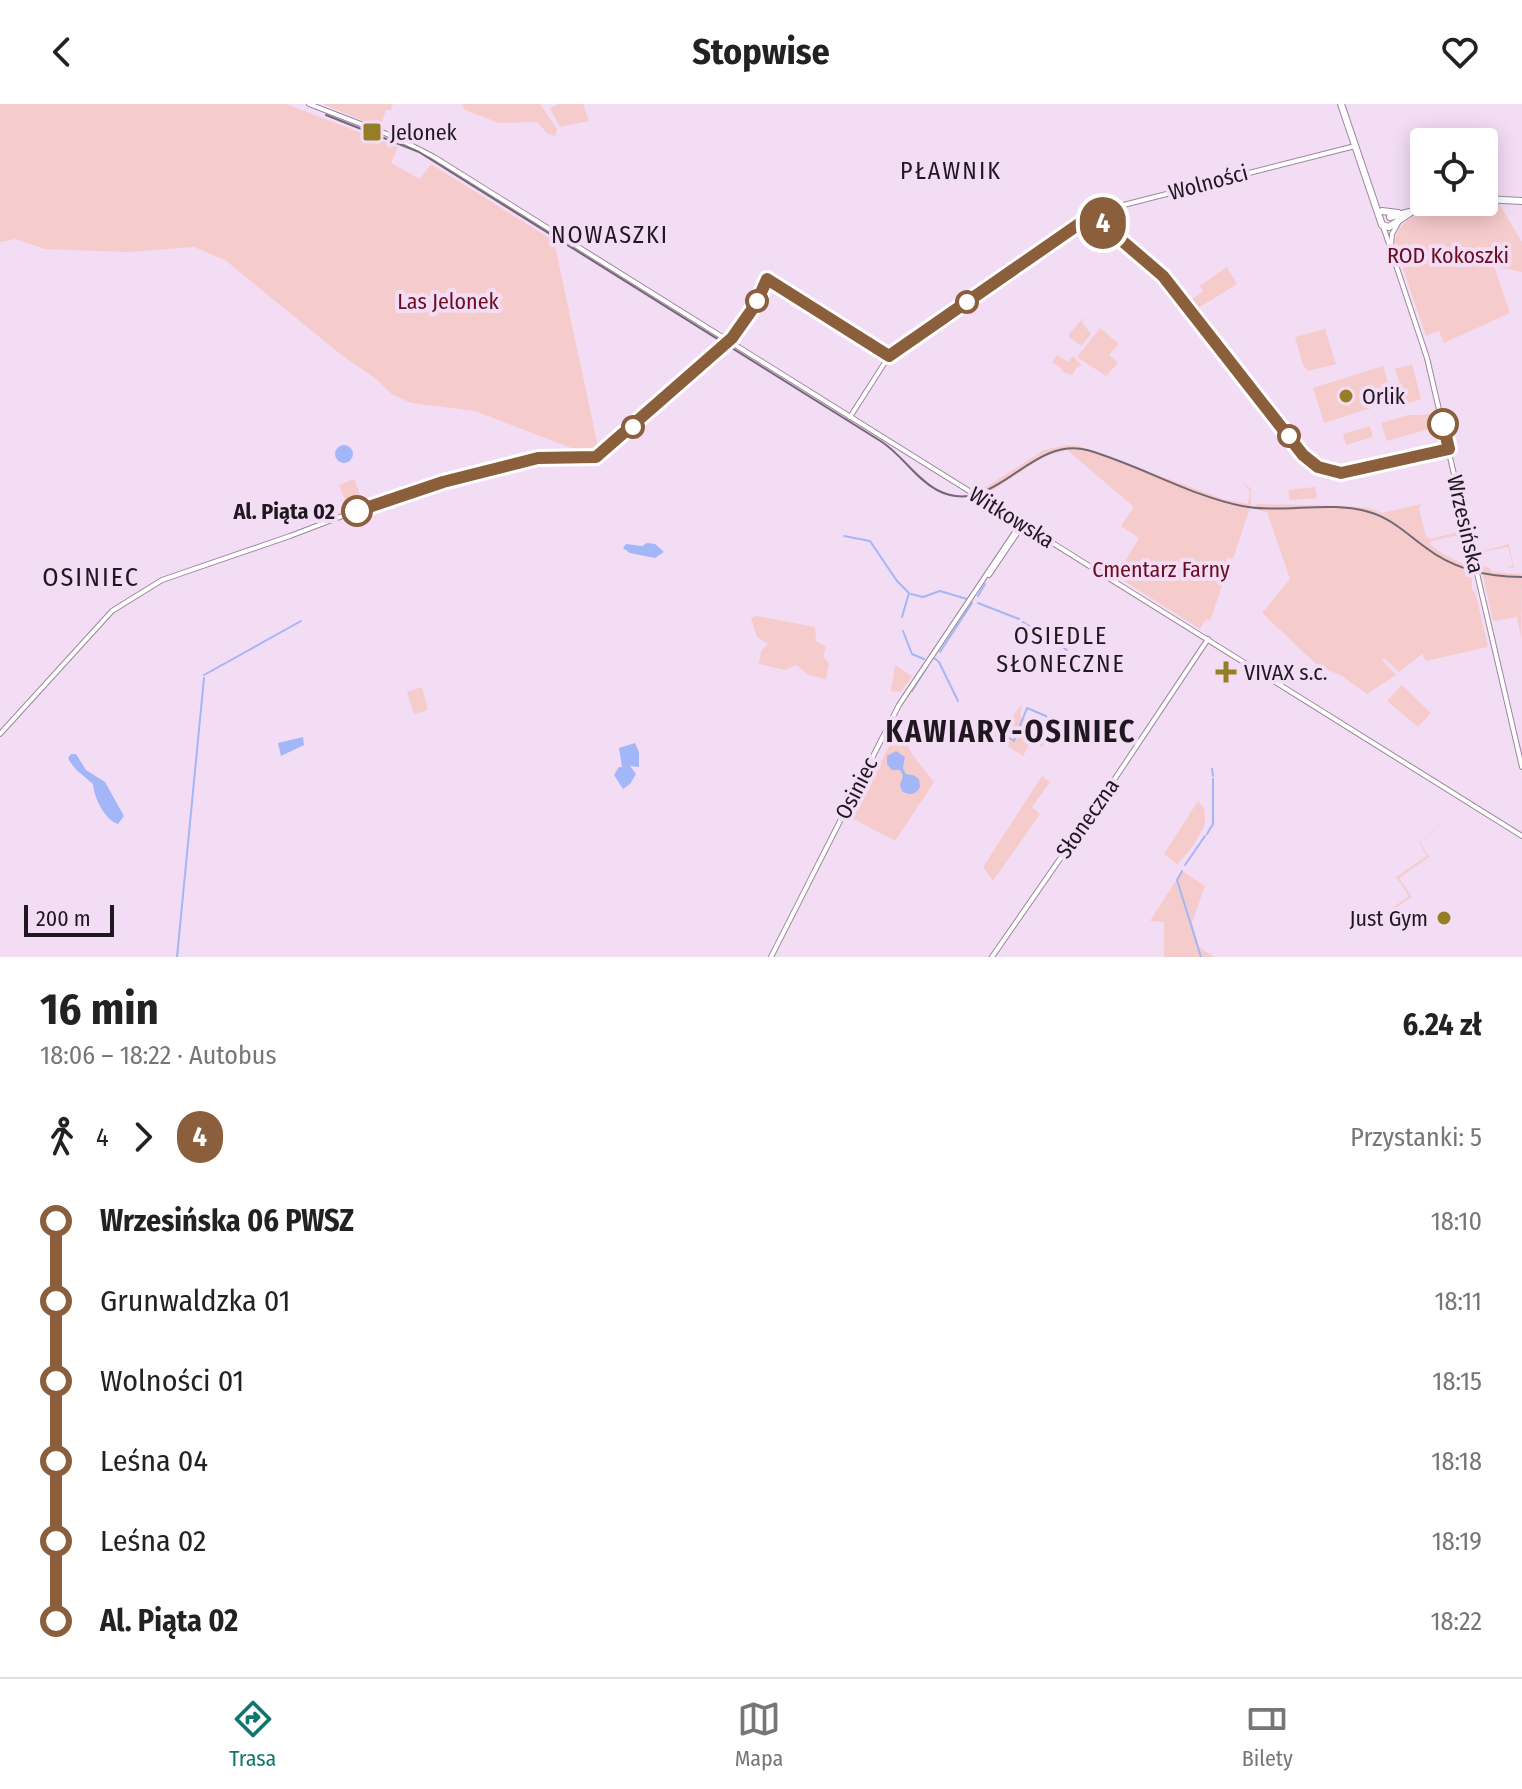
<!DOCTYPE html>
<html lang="pl">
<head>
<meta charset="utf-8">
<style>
  :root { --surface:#fff; --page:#f2f2f2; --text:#222; --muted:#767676; --line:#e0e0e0; --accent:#0f766e }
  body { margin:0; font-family:"Fira Sans Condensed",sans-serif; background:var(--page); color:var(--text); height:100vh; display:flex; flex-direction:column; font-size:30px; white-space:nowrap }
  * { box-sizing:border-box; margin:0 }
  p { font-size:26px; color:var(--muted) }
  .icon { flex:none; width:44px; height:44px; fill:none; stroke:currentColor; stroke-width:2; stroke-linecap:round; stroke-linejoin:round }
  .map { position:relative; height:853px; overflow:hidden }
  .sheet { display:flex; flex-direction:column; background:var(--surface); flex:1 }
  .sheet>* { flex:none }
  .badge { padding:0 16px; border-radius:26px; font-size:28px; line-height:52px }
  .tools { position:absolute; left:1410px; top:24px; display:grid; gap:16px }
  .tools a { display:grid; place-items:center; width:88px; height:88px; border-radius:8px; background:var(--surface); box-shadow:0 4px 20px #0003; font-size:40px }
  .scale { position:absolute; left:24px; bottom:20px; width:90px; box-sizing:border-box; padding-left:8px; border:4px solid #201821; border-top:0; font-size:22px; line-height:28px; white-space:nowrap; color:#201821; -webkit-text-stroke:6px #f3ddf5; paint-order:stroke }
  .map>.badge { position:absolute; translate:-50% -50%; box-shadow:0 0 0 4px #fff }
  .legs { display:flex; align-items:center; gap:12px; height:88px; padding:0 40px; font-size:26px }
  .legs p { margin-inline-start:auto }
  .headline { display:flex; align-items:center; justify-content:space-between; height:136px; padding:0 40px }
  h1 { font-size:44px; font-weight:700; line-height:60px }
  ul { padding:0 40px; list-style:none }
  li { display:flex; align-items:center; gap:28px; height:80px; font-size:30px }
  li i { display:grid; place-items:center; width:12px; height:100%; margin:0 10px; background:currentColor }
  li i::after { content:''; width:20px; height:20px; margin:-10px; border:6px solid; border-radius:50%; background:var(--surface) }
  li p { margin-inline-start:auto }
  li:first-child i { background:linear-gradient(#0000 50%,currentColor 0) }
  li:last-child i { background:linear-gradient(currentColor 50%,#0000 0) }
  header { display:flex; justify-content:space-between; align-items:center; height:104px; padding:0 40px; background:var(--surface); font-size:36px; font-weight:700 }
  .tabs { display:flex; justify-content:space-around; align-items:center; height:112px; border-top:2px solid var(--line); background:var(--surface); font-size:22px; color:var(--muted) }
  .tabs a { display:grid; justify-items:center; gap:4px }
  .tabs .active { color:var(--accent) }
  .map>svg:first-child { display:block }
  .green { fill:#f6cbcc }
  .water { fill:#a3b6f8 }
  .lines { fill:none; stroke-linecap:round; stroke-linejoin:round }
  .stream { stroke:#a3b6f8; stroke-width:2 }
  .tertiary-casing { stroke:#9b879c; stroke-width:6 }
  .primary-casing { stroke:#9b879c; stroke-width:8 }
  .tertiary { stroke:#fff; stroke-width:4 }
  .primary { stroke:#fff; stroke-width:6 }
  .rail { stroke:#736675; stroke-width:2 }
  .line-1-casing { stroke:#fff; stroke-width:18 }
  .line-1 { stroke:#8b5e3c; stroke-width:12 }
  .poi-dot { fill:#957e26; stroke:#f3ddf5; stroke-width:3 }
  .stop-1-dot { fill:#fff; stroke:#8b5e3c; stroke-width:4 }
  .labels { text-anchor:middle; stroke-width:8; stroke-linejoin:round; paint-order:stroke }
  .poi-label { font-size:22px; fill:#201821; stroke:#f3ddf5; text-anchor:start }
  .street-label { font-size:22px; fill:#201821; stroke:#f3ddf5 }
  .park-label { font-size:22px; fill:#6b0c21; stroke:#f3ddf5 }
  .stop-label { font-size:22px; font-weight:bold; fill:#201821; stroke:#f3ddf5; text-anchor:end }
  .neighbourhood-label { font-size:24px; letter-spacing:2px; fill:#201821; stroke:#f3ddf5 }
  .quarter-label { font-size:26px; letter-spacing:2px; fill:#201821; stroke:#f3ddf5 }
  .district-label { font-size:30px; font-weight:bold; letter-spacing:2px; fill:#201821; stroke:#f3ddf5 }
</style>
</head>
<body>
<header><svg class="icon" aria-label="back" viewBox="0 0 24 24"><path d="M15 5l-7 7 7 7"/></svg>Stopwise<svg class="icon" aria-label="heart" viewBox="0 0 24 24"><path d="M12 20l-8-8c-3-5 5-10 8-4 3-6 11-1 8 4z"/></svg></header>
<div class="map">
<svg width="1522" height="853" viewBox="0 0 1522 853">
  <rect width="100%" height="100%" fill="#f3ddf5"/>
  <!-- green -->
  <g class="green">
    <polygon points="0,0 286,0 398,43 391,59 420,75 431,60 554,137 599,347 588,354 575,351 574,345 475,307 411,299 393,291 375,274 344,253 225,156 194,143 128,148 44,145 16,135 0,138"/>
    <polygon points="323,0 393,0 391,6 386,6 380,24"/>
    <polygon points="462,0 540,0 557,25 555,32 547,29 537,18 499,19 465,6"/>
    <polygon points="560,0 583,0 589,17 560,23 550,4"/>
    <path d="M1475,100H1499L1522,138V168L1494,162L1510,209L1444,239L1439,227L1426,232L1395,141C1395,105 1448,103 1475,100Z"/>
    <polygon points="1227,163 1237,180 1195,206 1189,198 1203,187 1200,182"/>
    <polygon points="1084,213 1082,218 1091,230 1081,242 1070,234 1069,230"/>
    <polygon points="1100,224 1119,240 1109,251 1118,259 1106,272 1077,253"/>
    <polygon points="1325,225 1336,260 1308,267 1303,261 1295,233"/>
    <polygon points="1057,251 1068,258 1073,252 1082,262 1077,263 1072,271 1061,267 1062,265 1052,258"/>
    <polygon points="1412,260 1421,295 1406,300 1395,265"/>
    <polygon points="1383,262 1388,278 1371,283 1388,279 1393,297 1324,319 1313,284"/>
    <polygon points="1436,308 1439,322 1387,337 1381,319 1408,311 1421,311"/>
    <polygon points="1370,322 1373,333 1346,341 1343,330"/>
    <polygon points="1068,341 1079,342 1223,395 1248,400 1250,387 1241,376 1251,385 1251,401 1233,455 1228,453 1226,456 1230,459 1210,517 1206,515 1200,525 1116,472 1139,434 1121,422 1134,403 1067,346 1044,352 984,392 978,388 1044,346"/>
    <polygon points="354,375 360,390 345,396 339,381"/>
    <polygon points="1453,376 1464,434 1454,432 1431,437 1430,440 1443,450 1472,464 1472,485 1476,491 1488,543 1426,557 1422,550 1399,568 1384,554 1382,556 1396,571 1367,590 1342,572 1318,562 1262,509 1290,475 1267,408 1257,406 1256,400 1349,402 1369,404 1382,409 1422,400 1419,405 1426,433 1430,435 1458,428 1455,426 1458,424 1446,378"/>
    <polygon points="1315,383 1317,394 1290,396 1288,386"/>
    <polygon points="1509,440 1514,464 1507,463 1513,462 1508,443 1481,448 1479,451 1481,461 1491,465 1491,468 1522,470 1521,535 1517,513 1493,517 1483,471 1486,471 1480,469 1475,449"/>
    <polygon points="756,512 815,523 816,537 826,543 823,553 829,559 826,575 809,571 796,561 785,566 759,560 761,547 768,540 757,533 751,514"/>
    <polygon points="895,561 912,572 901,588 891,587"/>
    <polygon points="1402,581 1431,609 1418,623 1387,597"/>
    <polygon points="422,583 428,606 414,610 407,588"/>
    <polygon points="1022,600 1020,612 1049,632 1042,643 1031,638 1023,652 972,619 974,617 1001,627"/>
    <polygon points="899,623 913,652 934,678 895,737 852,714"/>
    <polygon points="1042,672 1050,678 1032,703 1040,710 993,777 983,763"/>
    <path d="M1198,697L1204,704L1205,720C1199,733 1190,748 1177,760L1164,750Z"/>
    <polygon points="1465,702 1420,738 1429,753 1399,774 1412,793 1389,808 1388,807 1409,792 1396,773 1427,752 1419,738"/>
    <polygon points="1182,767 1205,782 1192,818 1199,843 1214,853 1164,853 1164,818 1150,817"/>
  </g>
  <!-- water -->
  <g class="water">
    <circle cx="344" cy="350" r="9"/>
    <polygon points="647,439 655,440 664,448 655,454 630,449 623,444 626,440 642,442"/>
    <polygon points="303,633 304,641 281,652 278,639"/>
    <polygon points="635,639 639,648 639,663 630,662 636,670 630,680 623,685 614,671 619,663 628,663 622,663 619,644"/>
    <path d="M896,647L905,653L903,664L906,670L913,671L919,675L920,683C916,691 909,692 902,687L900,681L903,672L900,666H892L887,660V652Z"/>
    <path d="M71,650H76L86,666L105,678L124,712L118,720C105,716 94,694 93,680C83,671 74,666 68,654Z"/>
  </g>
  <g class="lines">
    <!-- stream -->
    <g class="stream">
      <polyline points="844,432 870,437 897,477 909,489 902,513"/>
      <polyline points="911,490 923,493 940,487 967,495"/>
      <polyline points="978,492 985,480"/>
      <polyline points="978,499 1019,515"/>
      <polyline points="1023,518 1067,546"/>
      <polyline points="903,527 912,550 924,555"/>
      <polyline points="940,548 972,499"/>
      <polyline points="934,554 939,558 958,597"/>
      <polyline points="204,571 301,517"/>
      <polyline points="912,587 927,563"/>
      <polyline points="985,623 1000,629"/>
      <polyline points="1002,629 1014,637 1027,604 1046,612 1054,629"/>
      <polyline points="1212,665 1213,672"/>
      <polyline points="1207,730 1213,720 1213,675"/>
      <polyline points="1185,761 1205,732"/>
      <polyline points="1182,767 1177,776 1201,853"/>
      <polyline points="177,853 204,574"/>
    </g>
    <defs>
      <g id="tertiary">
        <polyline points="309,0 397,34 434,53 1522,732"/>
        <polyline points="1383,122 1427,254 1522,663"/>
        <polyline points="1391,141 1392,130 1398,119"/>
        <polyline points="850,313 889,252 1100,107 1355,42"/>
        <polyline points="989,471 1022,422"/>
        <polyline points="0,630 112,507 162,476 290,432 387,395 443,378 538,354 596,353 728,237"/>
        <polyline points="771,853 899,601 1021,419"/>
        <polyline points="992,853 1096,703 1208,535"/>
      </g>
      <g id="primary">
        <polyline points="1341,0 1382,121 1389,123 1410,109"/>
        <polyline points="1484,95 1522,97"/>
        <polyline points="1382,107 1398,109"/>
        <polyline points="1390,113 1449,98"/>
      </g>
    </defs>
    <!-- tertiary casing -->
    <use href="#tertiary" class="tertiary-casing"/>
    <!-- primary casing -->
    <use href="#primary" class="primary-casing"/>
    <!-- tertiary -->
    <use href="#tertiary" class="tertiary"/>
    <!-- primary -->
    <use href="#primary" class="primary"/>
    <!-- rail -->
    <path class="rail" d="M326,11L419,48L882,338C902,351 916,375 937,386C994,416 1029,331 1087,346C1140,361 1188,391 1242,402C1283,410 1329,396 1369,408C1391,414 1407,430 1425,443C1453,465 1487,473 1522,473"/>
  </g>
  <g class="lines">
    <defs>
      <polyline id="line-1" points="357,407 443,378 538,354 596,353 732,234 756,200 767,175 889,252 1092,111 1163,172 1303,351 1318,363 1341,369 1449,345 1443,320"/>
    </defs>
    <!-- line-1 casing -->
    <use href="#line-1" class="line-1-casing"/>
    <!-- line-1 -->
    <use href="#line-1" class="line-1"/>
  </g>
  <!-- markers -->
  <g class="poi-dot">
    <rect x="362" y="18" width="20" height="20" rx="4"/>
    <circle cx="1346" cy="292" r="8"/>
    <path d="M1222 556h8v8h8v8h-8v8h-8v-8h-8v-8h8z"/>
    <circle cx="1444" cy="814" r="8"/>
  </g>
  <g class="stop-1-dot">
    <circle cx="757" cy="197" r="10"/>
    <circle cx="967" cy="198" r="10"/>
    <circle cx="1443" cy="320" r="14"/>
    <circle cx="633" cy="323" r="10"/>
    <circle cx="1289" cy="332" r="10"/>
    <circle cx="357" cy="407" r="14"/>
  </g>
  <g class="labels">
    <!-- poi labels -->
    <g class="poi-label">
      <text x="390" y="36">Jelonek</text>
      <text x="1362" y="300">Orlik</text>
      <text x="1244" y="576">VIVAX s.c.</text>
      <text x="1428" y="822" text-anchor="end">Just Gym</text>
    </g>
    <!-- street labels -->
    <g class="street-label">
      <text transform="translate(1208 78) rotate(-15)" y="8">Wolności</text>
      <text transform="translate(1012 413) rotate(32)" y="8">Witkowska</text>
      <text transform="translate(1466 420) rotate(77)" y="8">Wrzesińska</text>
      <text transform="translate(856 684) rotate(-63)" y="8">Osiniec</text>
      <text transform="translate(1087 714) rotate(-55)" y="8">Słoneczna</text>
    </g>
    <!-- park labels -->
    <g class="park-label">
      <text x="1448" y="159">ROD Kokoszki</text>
      <text x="448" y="205">Las Jelonek</text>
      <text x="1161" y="473">Cmentarz Farny</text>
    </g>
    <!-- stop labels -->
    <g class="stop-label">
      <text x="335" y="415">Al. Piąta 02</text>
    </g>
    <!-- neighbourhood labels -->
    <g class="neighbourhood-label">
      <text x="951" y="75">PŁAWNIK</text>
      <text x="610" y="139">NOWASZKI</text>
      <text x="1061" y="540">OSIEDLE<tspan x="1061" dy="28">SŁONECZNE</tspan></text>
    </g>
    <!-- quarter labels -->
    <g class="quarter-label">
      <text x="91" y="482">OSINIEC</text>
    </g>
    <!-- district labels -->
    <g class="district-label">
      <text x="1011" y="638">KAWIARY-OSINIEC</text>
    </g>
  </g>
</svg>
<div class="tools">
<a><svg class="icon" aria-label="locate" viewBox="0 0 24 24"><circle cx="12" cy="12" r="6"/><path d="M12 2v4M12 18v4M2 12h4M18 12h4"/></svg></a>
</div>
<div class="scale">200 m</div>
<b class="badge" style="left:1103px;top:119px;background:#8b5e3c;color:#fff">4</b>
</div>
<section class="sheet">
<div class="headline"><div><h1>16 min</h1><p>18:06 – 18:22 · Autobus</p></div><b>6.24 zł</b></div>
<div class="legs"><svg class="icon" aria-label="walk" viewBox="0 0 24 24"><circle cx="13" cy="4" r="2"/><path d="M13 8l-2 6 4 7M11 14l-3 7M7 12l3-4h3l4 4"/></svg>4<svg class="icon" aria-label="forward" viewBox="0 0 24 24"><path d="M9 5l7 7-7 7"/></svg><b class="badge" style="background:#8b5e3c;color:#fff">4</b><p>Przystanki: 5</p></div>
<ul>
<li><i style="color:#8b5e3c"></i><b>Wrzesińska 06 PWSZ</b><p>18:10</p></li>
<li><i style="color:#8b5e3c"></i><span>Grunwaldzka 01</span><p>18:11</p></li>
<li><i style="color:#8b5e3c"></i><span>Wolności 01</span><p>18:15</p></li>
<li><i style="color:#8b5e3c"></i><span>Leśna 04</span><p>18:18</p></li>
<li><i style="color:#8b5e3c"></i><span>Leśna 02</span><p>18:19</p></li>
<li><i style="color:#8b5e3c"></i><b>Al. Piąta 02</b><p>18:22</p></li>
</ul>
</section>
<nav class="tabs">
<a class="active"><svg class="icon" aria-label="directions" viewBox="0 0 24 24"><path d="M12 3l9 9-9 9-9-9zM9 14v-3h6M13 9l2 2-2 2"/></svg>Trasa</a>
<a><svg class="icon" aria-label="map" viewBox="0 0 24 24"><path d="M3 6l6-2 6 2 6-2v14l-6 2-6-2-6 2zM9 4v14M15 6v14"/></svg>Mapa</a>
<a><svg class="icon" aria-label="tickets" viewBox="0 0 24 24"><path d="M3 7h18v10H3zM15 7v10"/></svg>Bilety</a>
</nav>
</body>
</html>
